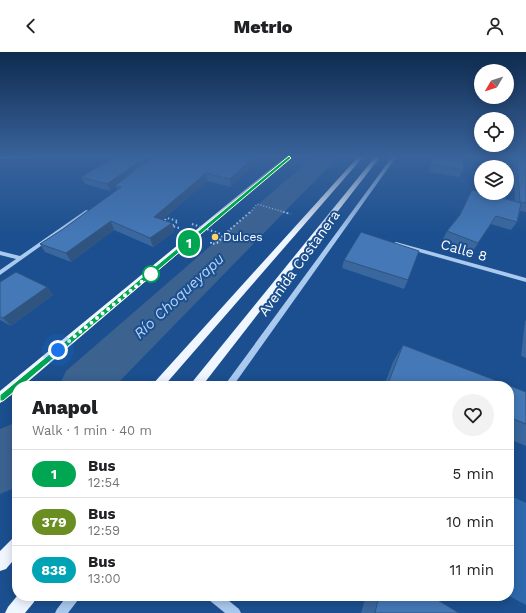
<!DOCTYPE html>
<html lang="en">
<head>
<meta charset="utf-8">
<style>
  :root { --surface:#fff; --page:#f2f2f2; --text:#202124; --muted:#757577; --line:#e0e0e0 }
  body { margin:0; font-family:"Work Sans",sans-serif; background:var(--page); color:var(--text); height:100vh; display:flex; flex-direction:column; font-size:15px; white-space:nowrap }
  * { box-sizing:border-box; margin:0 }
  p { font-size:13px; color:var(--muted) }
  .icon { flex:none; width:22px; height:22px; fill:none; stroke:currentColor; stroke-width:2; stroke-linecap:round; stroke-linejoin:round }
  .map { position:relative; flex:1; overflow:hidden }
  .side { position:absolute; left:12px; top:329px; width:502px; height:220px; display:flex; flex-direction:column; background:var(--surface); border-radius:16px; box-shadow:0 2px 10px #0003 }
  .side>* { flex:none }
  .badge { padding:0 8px; border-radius:13px; font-size:14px; line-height:26px }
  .needle { width:26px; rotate:231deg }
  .buttons { position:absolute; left:474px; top:12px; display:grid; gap:8px }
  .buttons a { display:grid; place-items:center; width:40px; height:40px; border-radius:50%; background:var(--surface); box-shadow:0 2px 10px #0003; font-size:20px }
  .you { position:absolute; width:20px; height:20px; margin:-10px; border:3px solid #fff; border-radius:50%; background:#1a73e8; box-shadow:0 0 0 6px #1a73e833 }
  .map>.badge { position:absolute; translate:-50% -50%; box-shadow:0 0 0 2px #fff }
  .round { display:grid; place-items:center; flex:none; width:42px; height:42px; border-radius:21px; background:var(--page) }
  .overview { display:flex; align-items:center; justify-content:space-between; height:68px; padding:0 20px }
  h1 { font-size:19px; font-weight:800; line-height:30px }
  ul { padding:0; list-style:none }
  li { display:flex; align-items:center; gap:12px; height:48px; padding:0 20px; border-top:1px solid var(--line) }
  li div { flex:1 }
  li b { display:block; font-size:15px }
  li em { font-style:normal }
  li .badge { min-width:44px; font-weight:700; text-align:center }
  header { display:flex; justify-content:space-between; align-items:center; height:52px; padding:0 20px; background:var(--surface); font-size:18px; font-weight:800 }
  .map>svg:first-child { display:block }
  .green { fill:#2e69ad }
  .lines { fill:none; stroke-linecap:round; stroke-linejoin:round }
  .river { fill:#3c6290; fill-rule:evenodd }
  .path-far1 { stroke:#a9c9ee; stroke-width:1.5; stroke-dasharray:1 2; stroke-linecap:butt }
  .path { stroke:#a9c9ee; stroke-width:2; stroke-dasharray:1.5 2.5; stroke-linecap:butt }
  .minor { fill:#a9c9ee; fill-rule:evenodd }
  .major { fill:#f0f6ff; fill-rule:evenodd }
  .path-bridge { stroke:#a9c9ee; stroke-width:2; stroke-dasharray:1.5 2.5; stroke-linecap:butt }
  .wall { fill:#3a679d }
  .shaded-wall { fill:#305480 }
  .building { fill:#4478b7; stroke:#305480 }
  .line { fill:#00a651; stroke:#fff }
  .walk { stroke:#fff; stroke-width:4; stroke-dasharray:0 7.2 }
  .poi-dot { fill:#ffd166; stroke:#1b4f8f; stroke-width:1.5 }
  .stop-dot { fill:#fff; stroke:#00a651; stroke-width:2 }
  .labels { text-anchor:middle; stroke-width:4; stroke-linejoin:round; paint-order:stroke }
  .far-poi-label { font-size:12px; fill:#fff; stroke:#1b4f8f; text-anchor:start }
  .street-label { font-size:14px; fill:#fff; stroke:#1b4f8f }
  .water-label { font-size:15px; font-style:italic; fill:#b5d3f5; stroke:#1b4f8f }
</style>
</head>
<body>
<header><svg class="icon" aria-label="back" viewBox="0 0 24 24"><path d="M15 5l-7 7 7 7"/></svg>Metrio<svg class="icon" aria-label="person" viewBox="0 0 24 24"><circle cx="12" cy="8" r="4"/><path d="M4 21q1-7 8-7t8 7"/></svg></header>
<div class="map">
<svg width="526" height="561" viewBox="0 0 526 561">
  <rect width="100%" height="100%" fill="#1b4f8f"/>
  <!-- green -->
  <polygon class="green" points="509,443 526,451 526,553 509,544"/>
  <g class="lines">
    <!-- river -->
    <g class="river">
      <polygon points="313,105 338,105 115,334 59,334 66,319"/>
      <polygon points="17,370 17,435 0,442 0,377"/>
    </g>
    <!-- path-far1 -->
    <polyline class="path-far1" points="250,161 257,152 287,161"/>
    <!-- path -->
    <g class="path">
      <polyline points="283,160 291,162"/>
      <polyline points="162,171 167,166 178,169 172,174 179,176"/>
      <polyline points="216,186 214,188 217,189 250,160"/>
      <polyline points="211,190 211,192 217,191 231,178"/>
    </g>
    <!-- minor -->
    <g class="minor">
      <polygon points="0,105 57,105 0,107"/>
      <polygon points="392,105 396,105 233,334 224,334"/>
      <polygon points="86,158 90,159 0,223 0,218 16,207 0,203 0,199 20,204"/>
      <polygon points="396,190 526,226 526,230 394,193 394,191"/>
      <polygon points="67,544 80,544 78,548 68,561 55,561 57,557"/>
      <polygon points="207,544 223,544 239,557 241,561 225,561 209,548"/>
    </g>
    <!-- major -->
    <g class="major">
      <polygon points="285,105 291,105 23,334 17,334 17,339 0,351 0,339"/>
      <polygon points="358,105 363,105 164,334 151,334"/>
      <polygon points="375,105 380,105 202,334 189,334"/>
      <polygon points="17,484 17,504 6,517 0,519 0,499 12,487"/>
      <polygon points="17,544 36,544 34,550 25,561 5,561 8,555"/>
    </g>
    <!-- path-bridge -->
    <polyline class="path-bridge" points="192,172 221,182"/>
  </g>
  <!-- wall -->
  <g class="wall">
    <polygon points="115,105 148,105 149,109 154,106 149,105 262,105 231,135 207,129 162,168 172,171 174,180 153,195 114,178 71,210 45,200 40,192 63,177 117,138 116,135 110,139 85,132 81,125"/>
    <polygon points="432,105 464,105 463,118 459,125 428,120"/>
    <polygon points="489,105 502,105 500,108"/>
    <polygon points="513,105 526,105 526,160 520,159 517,170 511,178 491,172 473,199 443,187 447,179 459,164 472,138 515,149"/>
    <polygon points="344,208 408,228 404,237 342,216"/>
    <polygon points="0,230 47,235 53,243 11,274 0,268"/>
    <polygon points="526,268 526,306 521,304 525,269"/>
    <polygon points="403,293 526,340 526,394 509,387 509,334 384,334 393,310"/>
    <polygon points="366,544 431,544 459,561 361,561"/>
  </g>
  <!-- shaded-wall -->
  <g class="shaded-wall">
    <polygon points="145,105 148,105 150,111 115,134 116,135 110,139 107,132"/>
    <polygon points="254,105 262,105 231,135 230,127"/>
    <polygon points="206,121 207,129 156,173 154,165"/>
    <polygon points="111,169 114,178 71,210 66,201"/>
    <polygon points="172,171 174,180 153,195 150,186"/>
    <polygon points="47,235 53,243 11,274 3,266"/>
  </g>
  <!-- building -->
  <g class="building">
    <polygon points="115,105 145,105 107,132 81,125"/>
    <polygon points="155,105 254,105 230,127 206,121 154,165 172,171 150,186 111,169 66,201 40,192 63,177 121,135 115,134 140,114"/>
    <polygon points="433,105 464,105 463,118 431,112"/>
    <polygon points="517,105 526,105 526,151 520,150"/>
    <polygon points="472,138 521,151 517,170 496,164 478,191 447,179 460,163"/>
    <polygon points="361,180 419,199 408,228 344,208"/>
    <polygon points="16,220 47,235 3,266 0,265 0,230"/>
    <polygon points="403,293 526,340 526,372 509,365 509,334 435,334 428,331 427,334 387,334"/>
    <polygon points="379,544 431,544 459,561 375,561"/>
  </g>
  <!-- sky -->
  <linearGradient id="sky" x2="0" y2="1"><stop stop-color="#0f2b4f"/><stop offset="0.57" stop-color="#39639b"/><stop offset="1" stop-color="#39639b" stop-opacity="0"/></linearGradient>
  <rect width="526" height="184" fill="url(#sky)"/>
  <!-- line -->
  <polygon class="line" points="289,104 291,106 3,349 0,349 0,343"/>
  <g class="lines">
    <!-- walk -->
    <polyline class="walk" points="58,298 151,222"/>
  </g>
  <!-- markers -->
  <circle class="poi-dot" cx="215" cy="185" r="4"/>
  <circle class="stop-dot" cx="151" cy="222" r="8"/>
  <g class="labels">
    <!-- far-poi labels -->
    <g class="far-poi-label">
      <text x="223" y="189">Dulces</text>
    </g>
    <!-- street labels -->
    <g class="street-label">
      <text transform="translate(464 198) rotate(16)" y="5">Calle 8</text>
      <text transform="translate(299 211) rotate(-54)" y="5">Avenida Costanera</text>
    </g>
    <!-- water labels -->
    <g class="water-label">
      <text transform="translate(179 244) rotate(-43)" y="5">Río Choqueyapu</text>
    </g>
  </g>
</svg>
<div class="buttons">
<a><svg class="needle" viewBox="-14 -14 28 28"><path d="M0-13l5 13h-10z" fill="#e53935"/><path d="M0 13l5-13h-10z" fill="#757577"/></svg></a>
<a><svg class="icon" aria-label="locate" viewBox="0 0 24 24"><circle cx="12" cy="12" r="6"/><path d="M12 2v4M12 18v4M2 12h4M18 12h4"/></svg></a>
<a><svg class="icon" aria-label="layers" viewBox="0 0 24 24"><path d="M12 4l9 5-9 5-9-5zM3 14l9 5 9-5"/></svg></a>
</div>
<div class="you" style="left:58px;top:298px"></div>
<b class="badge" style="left:189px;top:191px;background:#00a651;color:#fff">1</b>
<section class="side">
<div class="overview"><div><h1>Anapol</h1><p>Walk · 1 min · 40 m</p></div><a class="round"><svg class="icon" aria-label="heart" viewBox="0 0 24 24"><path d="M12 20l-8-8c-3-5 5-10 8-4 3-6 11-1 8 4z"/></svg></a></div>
<ul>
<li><span class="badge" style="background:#00a651;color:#fff">1</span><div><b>Bus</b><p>12:54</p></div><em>5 min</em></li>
<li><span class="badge" style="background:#6b8e23;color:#fff">379</span><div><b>Bus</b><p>12:59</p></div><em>10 min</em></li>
<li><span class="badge" style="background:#00a3b4;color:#fff">838</span><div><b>Bus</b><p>13:00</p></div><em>11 min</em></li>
</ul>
</section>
</div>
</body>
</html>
